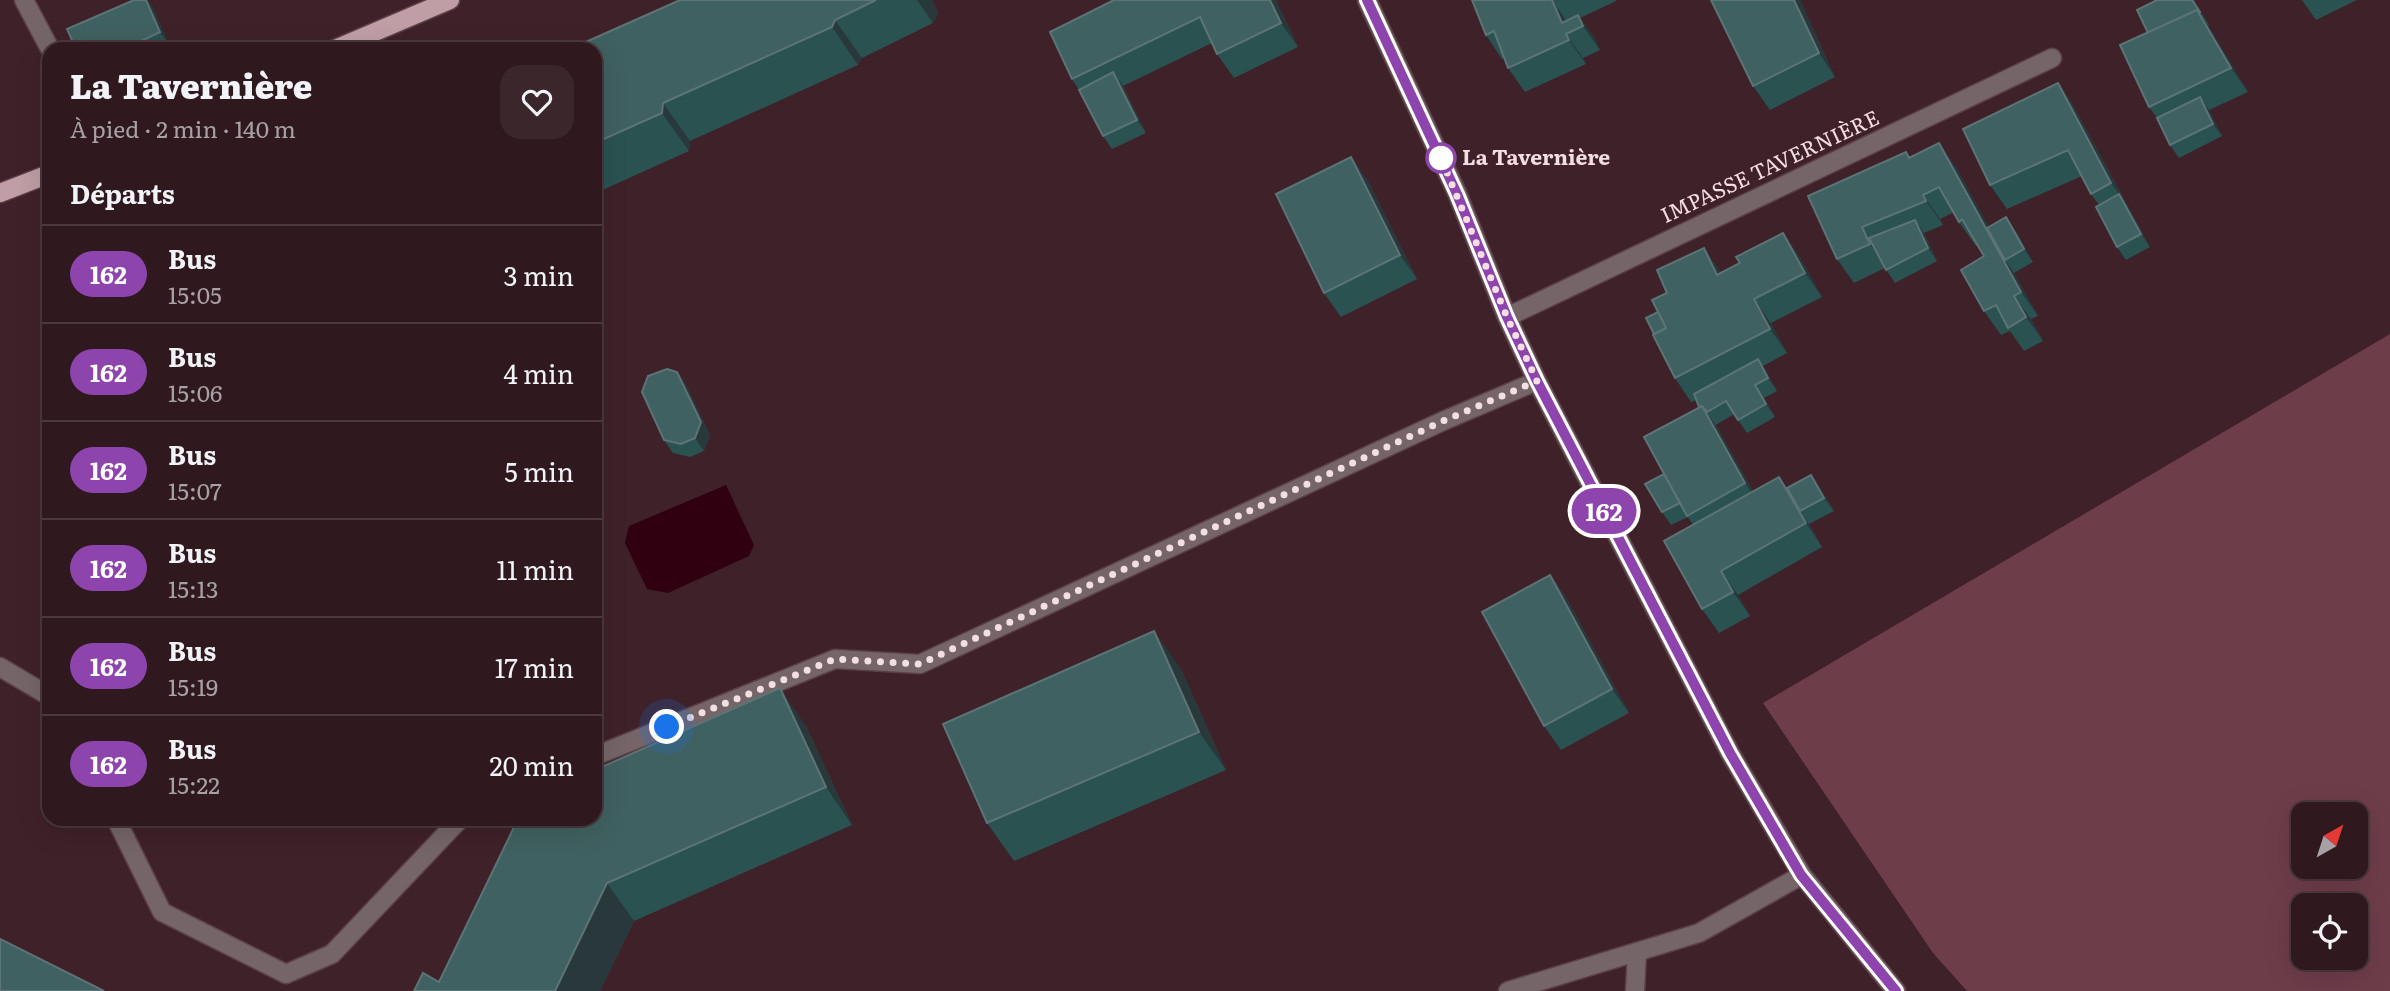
<!DOCTYPE html>
<html lang="fr">
<head>
<meta charset="utf-8">
<style>
  :root { --surface:#2f191f; --page:#3b262c; --text:#f1f3f6; --muted:#a7a0a4; --line:#4a383d }
  body { margin:0; font-family:Literata,serif; background:var(--page); color:var(--text); height:100vh; display:flex; flex-direction:column; font-size:26px; white-space:nowrap }
  * { box-sizing:border-box; margin:0 }
  p { font-size:23px; color:var(--muted) }
  .icon { flex:none; width:38px; height:38px; fill:none; stroke:currentColor; stroke-width:2; stroke-linecap:round; stroke-linejoin:round }
  .map { position:relative; flex:1; overflow:hidden }
  .sheet { position:absolute; left:42px; top:42px; width:560px; height:784px; display:flex; flex-direction:column; background:var(--surface); border-radius:21px; box-shadow:0 7px 28px #0002,0 0 0 2px var(--line) }
  .sheet>* { flex:none }
  .badge { padding:0 14px; border-radius:23px; font-size:24px; line-height:46px }
  .needle { width:46px; rotate:39deg }
  .buttons { position:absolute; left:2291px; top:802px; display:grid; gap:14px }
  .buttons a { display:grid; place-items:center; width:77px; height:77px; border-radius:14px; background:var(--surface); box-shadow:0 7px 28px #0002,0 0 0 2px var(--line); font-size:35px }
  .you { position:absolute; width:35px; height:35px; margin:-18px; border:5px solid #fff; border-radius:50%; background:#1a73e8; box-shadow:0 0 0 10px #1a73e833 }
  .map>.badge { position:absolute; translate:-50% -50%; box-shadow:0 0 0 4px #fff }
  h2 { padding:0 28px; font-size:26px; line-height:63px }
  .round { display:grid; place-items:center; flex:none; width:74px; height:74px; border-radius:21px; background:var(--page) }
  .headline { display:flex; align-items:center; justify-content:space-between; height:119px; padding:0 28px }
  h1 { font-size:33px; font-weight:800; line-height:52px }
  ul { padding:0; list-style:none }
  li { display:flex; align-items:center; gap:21px; height:98px; padding:0 28px; border-top:2px solid var(--line) }
  li div { flex:1 }
  li b { display:block; font-size:26px }
  li em { font-style:normal }
  li .badge { min-width:77px; font-weight:700; text-align:center }
  .map>svg:first-child { display:block }
  .green { fill:#6e3d4a; fill-rule:evenodd }
  .water { fill:#300011 }
  .lines { fill:none; stroke-linecap:round; stroke-linejoin:round }
  .service-casing { stroke:#5c3f47; stroke-width:21 }
  .minor-casing { stroke:#5c3f47; stroke-width:21 }
  .primary-casing { stroke:#5c3f47; stroke-width:21 }
  .service { stroke:#756568; stroke-width:18 }
  .minor { stroke:#756568; stroke-width:18 }
  .primary { stroke:#bf9ea5; stroke-width:18 }
  .wall { fill:#2a5251 }
  .shaded-wall { fill:#29383a }
  .building { fill:#406161; stroke:#5c7475; stroke-width:2 }
  .line-casing { stroke:#fff; stroke-width:16 }
  .line { stroke:#8e44ad; stroke-width:10 }
  .walk { stroke:#f3dee2; stroke-width:7; stroke-dasharray:0 12.6 }
  .stop-dot { fill:#fff; stroke:#8e44ad; stroke-width:3.5 }
  .labels { text-anchor:middle; stroke-width:5; stroke-linejoin:round; paint-order:stroke }
  .stop-label { font-size:21px; font-weight:bold; fill:#f3dee2; stroke:#3f2129; text-anchor:start }
  .street-label { font-size:21px; fill:#f3dee2; stroke:#3f2129 }
</style>
</head>
<body>
<div class="map">
<svg width="2390" height="991" viewBox="0 0 2390 991">
  <rect width="100%" height="100%" fill="#3f2129"/>
  <!-- green -->
  <path class="green" d="M2390,334V991H1967L1933,953L1763,703ZM2303,814H2356V866H2303ZM2303,905H2356V957H2303Z"/>
  <!-- water -->
  <polygon class="water" points="726,485 754,545 749,556 668,593 647,589 625,543 629,526"/>
  <g class="lines">
    <defs>
      <g id="service">
        <polyline points="0,667 49,696"/>
        <polyline points="595,756 835,659 920,664 1443,421 1537,381"/>
        <polyline points="116,819 162,912 286,974 332,954 460,819"/>
        <polyline points="1508,991 1699,933 1802,875"/>
        <polyline points="1635,991 1637,952"/>
      </g>
      <g id="minor">
        <polyline points="24,0 50,49"/>
        <polyline points="1367,0 1457,193 1507,317 1537,381 1730,753 1802,875 1896,991"/>
        <polyline points="1507,317 2052,58"/>
      </g>
      <g id="primary">
        <polyline points="335,49 450,0"/>
        <polyline points="0,193 49,174"/>
      </g>
    </defs>
    <!-- service casing -->
    <use href="#service" class="service-casing"/>
    <!-- minor casing -->
    <use href="#minor" class="minor-casing"/>
    <!-- primary casing -->
    <use href="#primary" class="primary-casing"/>
    <!-- service -->
    <use href="#service" class="service"/>
    <!-- minor -->
    <use href="#minor" class="minor"/>
    <!-- primary -->
    <use href="#primary" class="primary"/>
  </g>
  <!-- wall -->
  <g class="wall">
    <polygon points="134,0 147,0 153,8 169,45 161,49 76,49"/>
    <polygon points="680,0 932,0 938,13 933,23 862,58 858,65 690,141 689,151 598,192 604,207 595,224 595,49"/>
    <polygon points="1276,0 1298,47 1234,78 1217,54 1212,43 1123,86 1146,133 1112,149 1103,136 1079,90 1072,79 1050,32"/>
    <polygon points="1472,0 1616,0 1616,1 1580,18 1595,39 1600,50 1583,58 1586,64 1525,92 1508,68 1504,58 1502,59 1486,35"/>
    <polygon points="1800,0 1835,77 1770,110 1753,86"/>
    <polygon points="2157,0 2194,0 2209,25 2208,26 2248,92 2209,110 2222,136 2179,158 2170,145 2157,118 2149,107 2148,33"/>
    <polygon points="2302,0 2357,0 2316,20"/>
    <polygon points="2058,83 2074,107 2150,247 2126,260 2117,247 2099,205 2091,194 2082,176 2007,209 1990,185"/>
    <polygon points="1906,152 1910,157 1956,167 1989,227 2015,230 2033,262 2014,273 2038,316 2031,319 2043,341 2024,351 2010,331 2001,335 1984,311 1984,256 1977,245 1976,246 1959,222 1954,212 1940,219 1943,225 1924,233 1937,261 1895,283 1885,268 1854,283 1837,259"/>
    <polygon points="1351,157 1368,181 1417,279 1341,317 1324,293"/>
    <polygon points="1800,257 1822,297 1771,323 1787,353 1763,366 1777,391 1764,398 1775,417 1747,433 1734,414 1716,425 1753,491 1779,477 1787,488 1820,488 1834,511 1809,524 1822,547 1738,595 1750,616 1719,633 1702,609 1693,525 1688,517 1671,525 1662,512 1664,474 1699,407 1696,400 1691,402 1675,378 1654,334 1658,312 1721,273"/>
    <polygon points="677,372 686,385 710,435 704,451 690,457 673,453 664,440"/>
    <polygon points="1550,575 1567,599 1629,713 1561,750 1544,726"/>
    <polygon points="1181,669 1226,770 1014,861 987,823"/>
    <polygon points="806,726 852,825 634,921 600,991 414,991 439,982"/>
  </g>
  <!-- shaded-wall -->
  <g class="shaded-wall">
    <polygon points="146,0 147,0 153,8 169,45 160,32"/>
    <polygon points="917,0 932,0 938,13 933,23"/>
    <polygon points="1270,0 1276,0 1298,47 1281,23"/>
    <polygon points="1552,0 1568,23 1562,23"/>
    <polygon points="1794,0 1800,0 1835,77 1819,53"/>
    <polygon points="2192,0 2194,0 2209,25 2200,12"/>
    <polygon points="2197,10 2214,34 2248,92 2231,68"/>
    <polygon points="1578,15 1595,39 1600,50 1583,26"/>
    <polygon points="835,20 862,58 858,65 832,27"/>
    <polygon points="1566,34 1583,58 1586,64 1569,40"/>
    <polygon points="1113,72 1122,85 1146,133 1137,120"/>
    <polygon points="2058,83 2074,107 2128,207 2111,183"/>
    <polygon points="2200,97 2209,110 2222,136 2213,124"/>
    <polygon points="663,103 690,141 689,151 662,113"/>
    <polygon points="1939,143 1956,167 2007,259 2005,260 2014,273 2038,316 2021,292"/>
    <polygon points="1351,157 1368,181 1417,279 1400,255"/>
    <polygon points="595,188 598,192 604,207 595,224"/>
    <polygon points="2119,194 2128,207 2150,247 2141,234"/>
    <polygon points="1923,195 1940,219 1943,225 1926,201"/>
    <polygon points="2006,217 2015,230 2033,262 2024,249"/>
    <polygon points="1915,220 1924,233 1937,261 1928,248"/>
    <polygon points="1862,227 1878,251 1887,268 1870,244"/>
    <polygon points="1783,233 1800,257 1822,297 1805,273"/>
    <polygon points="1704,248 1721,272 1734,299 1717,275"/>
    <polygon points="2014,296 2031,319 2043,341 2026,317"/>
    <polygon points="1754,299 1771,323 1787,353 1770,329"/>
    <polygon points="1758,359 1767,372 1777,391 1768,378"/>
    <polygon points="677,372 686,385 710,435 704,451 695,438"/>
    <polygon points="1755,385 1764,398 1775,417 1766,404"/>
    <polygon points="1702,406 1719,430 1762,507 1745,483"/>
    <polygon points="1811,475 1820,488 1834,511 1824,498"/>
    <polygon points="1779,477 1796,501 1800,511 1809,524 1822,547 1806,523"/>
    <polygon points="1721,571 1738,595 1750,616 1733,592"/>
    <polygon points="1550,575 1567,599 1629,713 1612,689"/>
    <polygon points="1154,631 1181,669 1226,770 1199,732"/>
    <polygon points="780,688 806,726 852,825 826,787"/>
    <polygon points="607,883 634,921 600,991 555,991"/>
  </g>
  <!-- building -->
  <g class="building">
    <polygon points="134,0 146,0 160,32 125,49 76,49 67,29"/>
    <polygon points="680,0 876,0 835,20 832,27 663,103 662,113 595,143 595,49 570,49"/>
    <polygon points="1114,0 1270,0 1281,23 1217,54 1200,17 1072,79 1050,32"/>
    <polygon points="1472,0 1552,0 1562,23 1578,15 1583,26 1566,34 1569,40 1508,68 1494,31 1486,35"/>
    <polygon points="1711,0 1794,0 1819,53 1753,86"/>
    <polygon points="2157,0 2192,0 2200,12 2198,13 2197,10 2148,33 2137,10"/>
    <polygon points="2197,10 2231,68 2149,107 2120,45"/>
    <polygon points="1113,72 1137,120 1103,136 1079,90"/>
    <polygon points="2058,83 2111,183 2091,194 2068,150 1990,185 1963,129"/>
    <polygon points="2200,97 2213,124 2170,145 2157,118"/>
    <polygon points="1939,143 2021,292 2014,296 2026,317 2008,328 1996,305 1984,311 1961,270 1984,256 1962,219 1959,222 1939,187 1923,195 1926,201 1862,227 1870,244 1837,259 1808,196 1906,152 1909,158"/>
    <polygon points="1351,157 1400,255 1324,293 1276,194"/>
    <polygon points="2119,194 2141,234 2117,247 2096,207"/>
    <polygon points="2006,217 2024,249 2005,260 1987,228"/>
    <polygon points="1915,220 1928,248 1886,270 1869,238"/>
    <polygon points="1783,233 1805,273 1754,299 1770,329 1675,378 1653,335 1666,328 1652,300 1667,293 1657,270 1704,248 1717,275 1740,263 1736,257"/>
    <polygon points="1658,312 1666,328 1654,334 1646,318"/>
    <polygon points="1758,359 1768,378 1755,385 1766,404 1738,420 1726,401 1707,412 1702,406 1699,407 1694,394"/>
    <polygon points="667,369 677,372 701,422 695,438 681,444 664,440 642,392 648,376"/>
    <polygon points="1702,406 1745,483 1687,516 1644,437"/>
    <polygon points="1664,474 1680,503 1662,512 1645,484"/>
    <polygon points="1811,475 1824,498 1800,511 1787,488"/>
    <polygon points="1779,477 1806,523 1721,571 1733,592 1702,609 1664,541"/>
    <polygon points="1550,575 1612,689 1544,726 1482,612"/>
    <polygon points="1154,631 1199,732 987,823 943,724"/>
    <polygon points="780,688 826,787 607,883 555,991 414,991 423,973 439,982 518,819 595,819 595,770"/>
    <polygon points="0,939 104,991 0,991"/>
  </g>
  <g class="lines">
    <defs>
      <polyline id="line" points="1367,0 1457,194 1507,317 1537,381 1730,753 1801,875 1896,991"/>
    </defs>
    <!-- line casing -->
    <use href="#line" class="line-casing"/>
    <!-- line -->
    <use href="#line" class="line"/>
    <!-- walk -->
    <polyline class="walk" points="667,727 835,659 920,664 1443,421 1537,381 1507,317 1441,158"/>
  </g>
  <!-- markers -->
  <circle class="stop-dot" cx="1441" cy="158" r="14"/>
  <g class="labels">
    <!-- stop labels -->
    <g class="stop-label">
      <text x="1462" y="165">La Tavernière</text>
    </g>
    <!-- street labels -->
    <g class="street-label">
      <text transform="translate(1770 167) rotate(-25)" y="7">IMPASSE TAVERNIÈRE</text>
    </g>
  </g>
</svg>
<div class="buttons">
<a><svg class="needle" viewBox="-14 -14 28 28"><path d="M0-13l5 13h-10z" fill="#e53935"/><path d="M0 13l5-13h-10z" fill="#a7a0a4"/></svg></a>
<a><svg class="icon" aria-label="locate" viewBox="0 0 24 24"><circle cx="12" cy="12" r="6"/><path d="M12 2v4M12 18v4M2 12h4M18 12h4"/></svg></a>
</div>
<div class="you" style="left:667px;top:727px"></div>
<b class="badge" style="left:1604px;top:511px;background:#8e44ad;color:#fff">162</b>
<section class="sheet">
<div class="headline"><div><h1>La Tavernière</h1><p>À pied · 2 min · 140 m</p></div><a class="round"><svg class="icon" aria-label="heart" viewBox="0 0 24 24"><path d="M12 20l-8-8c-3-5 5-10 8-4 3-6 11-1 8 4z"/></svg></a></div>
<h2>Départs</h2>
<ul>
<li><span class="badge" style="background:#8e44ad;color:#fff">162</span><div><b>Bus</b><p>15:05</p></div><em>3 min</em></li>
<li><span class="badge" style="background:#8e44ad;color:#fff">162</span><div><b>Bus</b><p>15:06</p></div><em>4 min</em></li>
<li><span class="badge" style="background:#8e44ad;color:#fff">162</span><div><b>Bus</b><p>15:07</p></div><em>5 min</em></li>
<li><span class="badge" style="background:#8e44ad;color:#fff">162</span><div><b>Bus</b><p>15:13</p></div><em>11 min</em></li>
<li><span class="badge" style="background:#8e44ad;color:#fff">162</span><div><b>Bus</b><p>15:19</p></div><em>17 min</em></li>
<li><span class="badge" style="background:#8e44ad;color:#fff">162</span><div><b>Bus</b><p>15:22</p></div><em>20 min</em></li>
</ul>
</section>
</div>
</body>
</html>
